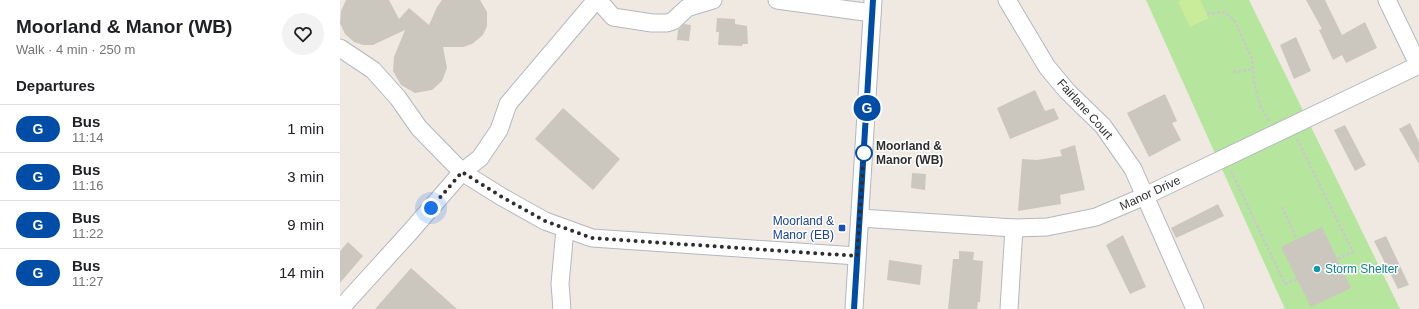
<!DOCTYPE html>
<html lang="en">
<head>
<meta charset="utf-8">
<style>
  :root { --surface:#fff; --page:#f2f2f2; --text:#202124; --muted:#757577; --line:#e0e0e0 }
  body { margin:0; font-family:Helvetica,sans-serif; background:var(--page); color:var(--text); height:100vh; display:flex; flex-direction:column; font-size:15px; white-space:nowrap }
  * { box-sizing:border-box; margin:0 }
  p { font-size:13px; color:var(--muted) }
  .icon { flex:none; width:22px; height:22px; fill:none; stroke:currentColor; stroke-width:2; stroke-linecap:round; stroke-linejoin:round }
  .map { position:relative; flex:1; overflow:hidden }
  .panel { display:flex; flex-direction:column; background:var(--surface); width:340px }
  .panel>* { flex:none }
  .badge { padding:0 8px; border-radius:13px; font-size:14px; line-height:26px }
  .you { position:absolute; width:20px; height:20px; margin:-10px; border:3px solid #fff; border-radius:50%; background:#1a73e8; box-shadow:0 0 0 6px #1a73e833 }
  .map>.badge { position:absolute; translate:-50% -50%; box-shadow:0 0 0 2px #fff }
  h2 { padding:0 16px; font-size:15px; line-height:36px }
  .round { display:grid; place-items:center; flex:none; width:42px; height:42px; border-radius:21px; background:var(--page) }
  .headline { display:flex; align-items:center; justify-content:space-between; height:68px; padding:0 16px }
  h1 { font-size:19px; font-weight:700; line-height:30px }
  ul { padding:0; list-style:none }
  li { display:flex; align-items:center; gap:12px; height:48px; padding:0 16px; border-top:1px solid var(--line) }
  li div { flex:1 }
  li b { display:block; font-size:15px }
  li em { font-style:normal }
  li .badge { min-width:44px; font-weight:700; text-align:center }
  main { display:flex; flex:1; min-height:0 }
  .map>svg:first-child { display:block }
  .green { fill:#b6e59e }
  .pitch { fill:#c9ec9a }
  .building { fill:#cbc7bf }
  .lines { fill:none; stroke-linecap:round; stroke-linejoin:round }
  .minor-casing { stroke:#b4b7c1; stroke-width:19 }
  .path { stroke:#c9c9c9; stroke-width:2.5; stroke-dasharray:3 2; stroke-linecap:butt }
  .minor { stroke:#fff; stroke-width:17 }
  .line-casing { stroke:#fff; stroke-width:9 }
  .line { stroke:#004da8; stroke-width:6 }
  .walk { stroke:#2e2e2e; stroke-width:4; stroke-dasharray:0 7.2 }
  .stop-dot { fill:#fff; stroke:#004da8; stroke-width:2 }
  .transit-dot { fill:#1a4fb4; stroke:#fff; stroke-width:1.5 }
  .culture-dot { fill:#0f9aa8; stroke:#fff; stroke-width:1.5 }
  .labels { text-anchor:middle; stroke-width:3; stroke-linejoin:round; paint-order:stroke }
  .street-label { font-size:12px; fill:#2e2e2e; stroke:#fff }
  .stop-label { font-size:12px; font-weight:bold; fill:#2e2e2e; stroke:#fff; text-anchor:start }
  .transit-label { font-size:12px; fill:#164399; stroke:#fff; text-anchor:end }
  .culture-label { font-size:12px; fill:#0d838f; stroke:#fff; text-anchor:start }
</style>
</head>
<body>
<main>
<section class="panel">
<div class="headline"><div><h1>Moorland &amp; Manor (WB)</h1><p>Walk · 4 min · 250 m</p></div><a class="round"><svg class="icon" aria-label="heart" viewBox="0 0 24 24"><path d="M12 20l-8-8c-3-5 5-10 8-4 3-6 11-1 8 4z"/></svg></a></div>
<h2>Departures</h2>
<ul>
<li><span class="badge" style="background:#004da8;color:#fff">G</span><div><b>Bus</b><p>11:14</p></div><em>1 min</em></li>
<li><span class="badge" style="background:#004da8;color:#fff">G</span><div><b>Bus</b><p>11:16</p></div><em>3 min</em></li>
<li><span class="badge" style="background:#004da8;color:#fff">G</span><div><b>Bus</b><p>11:22</p></div><em>9 min</em></li>
<li><span class="badge" style="background:#004da8;color:#fff">G</span><div><b>Bus</b><p>11:27</p></div><em>14 min</em></li>
</ul>
</section>
<div class="map">
<svg width="1079" height="309" viewBox="0 0 1079 309">
  <rect width="100%" height="100%" fill="#efe9e1"/>
  <!-- green -->
  <polygon class="green" points="806,0 909,0 1060,309 945,309"/>
  <!-- pitch -->
  <polygon class="pitch" points="841,0 860,0 869,18 850,27 838,2"/>
  <!-- building -->
  <g class="building">
    <polygon points="6,0 49,0 59,19 69,8 89,25 97,7 102,0 140,0 147,12 147,26 143,35 132,44 123,47 103,47 107,68 102,81 92,90 75,93 61,85 53,71 54,57 65,30 33,45 23,45 14,42 5,34 0,23 1,11"/>
    <polygon points="966,0 985,0 1002,35 1025,22 1037,48 1006,63 1002,55 993,60 979,30 982,29"/>
    <polygon points="377,18 395,19 395,24 407,26 408,44 403,44 402,46 378,45 379,32 376,32"/>
    <polygon points="344,24 351,25 349,41 337,40 338,30"/>
    <polygon points="956,37 971,71 954,79 940,45"/>
    <polygon points="695,90 705,111 714,108 719,119 670,139 657,108"/>
    <polygon points="825,94 837,121 832,123 841,140 809,157 787,113"/>
    <polygon points="223,108 280,159 253,190 195,139"/>
    <polygon points="1070,123 1079,142 1079,164 1059,129"/>
    <polygon points="1005,125 1026,165 1015,171 994,130"/>
    <polygon points="735,145 745,190 720,195 721,204 678,211 682,159 697,160 722,156 720,150"/>
    <polygon points="572,173 586,174 585,190 571,188"/>
    <polygon points="878,204 884,216 836,238 831,228"/>
    <polygon points="982,227 1011,288 971,307 941,247"/>
    <polygon points="783,235 806,287 790,294 766,245"/>
    <polygon points="1046,236 1069,285 1058,289 1034,241"/>
    <polygon points="8,242 23,256 0,283 0,251"/>
    <polygon points="619,251 634,252 633,260 643,261 640,302 638,302 637,309 608,309 613,259 619,259"/>
    <polygon points="549,260 582,265 580,285 547,280"/>
    <polygon points="71,268 117,309 35,309"/>
  </g>
  <g class="lines">
    <defs>
      <g id="minor">
        <polyline points="258,0 273,17 312,23 327,23 333,21 347,8 373,0"/>
        <polyline points="437,0 532,13"/>
        <polyline points="667,0 707,67 727,91 763,126 793,169 855,309"/>
        <polyline points="1047,0 1079,66"/>
        <polyline points="0,48 33,70 58,98 79,128 122,172 162,197 205,221 252,238 517,256"/>
        <polyline points="520,218 674,228 707,227 756,217 805,196 1079,65"/>
        <polyline points="0,309 70,232 122,172 140,158 159,130 168,104 256,0"/>
        <polyline points="222,309 220,284 225,229"/>
        <polyline points="514,309 533,0"/>
        <polyline points="669,309 674,228"/>
      </g>
    </defs>
    <!-- minor casing -->
    <use href="#minor" class="minor-casing"/>
    <!-- path -->
    <g class="path">
      <polyline points="867,14 884,12 894,20 912,58 914,81 920,105 929,121"/>
      <polyline points="893,72 913,69"/>
      <polyline points="957,139 1013,252 997,259"/>
      <polyline points="891,171 945,284 957,279"/>
      <polyline points="942,207 957,239"/>
    </g>
    <!-- minor -->
    <use href="#minor" class="minor"/>
  </g>
  <g class="lines">
    <defs>
      <polyline id="line" points="514,309 533,0"/>
    </defs>
    <!-- line casing -->
    <use href="#line" class="line-casing"/>
    <!-- line -->
    <use href="#line" class="line"/>
    <!-- walk -->
    <polyline class="walk" points="91,208 122,172 162,197 205,221 252,238 517,256 524,152 524,153"/>
  </g>
  <!-- markers -->
  <circle class="stop-dot" cx="524" cy="153" r="8"/>
  <rect class="transit-dot" x="498" y="224" width="8" height="8" rx="2"/>
  <circle class="culture-dot" cx="977" cy="269" r="4"/>
  <g class="labels">
    <!-- street labels -->
    <g class="street-label">
      <text transform="translate(745 109) rotate(48)" y="4">Fairlane Court</text>
      <text transform="translate(810 193) rotate(-25)" y="4">Manor Drive</text>
    </g>
    <!-- stop labels -->
    <g class="stop-label">
      <text x="536" y="150">Moorland &amp;<tspan x="536" dy="14">Manor (WB)</tspan></text>
    </g>
    <!-- transit labels -->
    <g class="transit-label">
      <text x="494" y="225">Moorland &amp;<tspan x="494" dy="14">Manor (EB)</tspan></text>
    </g>
    <!-- culture labels -->
    <g class="culture-label">
      <text x="985" y="273">Storm Shelter</text>
    </g>
  </g>
</svg>
<div class="you" style="left:91px;top:208px"></div>
<b class="badge" style="left:527px;top:108px;background:#004da8;color:#fff">G</b>
</div>
</main>
</body>
</html>
